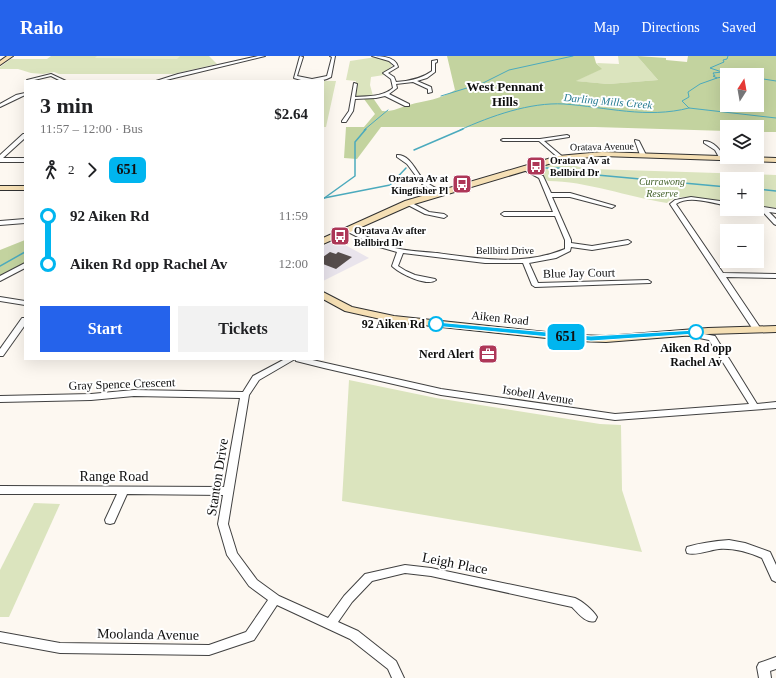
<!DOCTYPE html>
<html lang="en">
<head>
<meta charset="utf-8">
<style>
  :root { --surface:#fff; --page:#f2f2f2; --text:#202124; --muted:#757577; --accent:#2563eb }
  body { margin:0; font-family:Georgia,serif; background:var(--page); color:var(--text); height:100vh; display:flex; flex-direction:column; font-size:15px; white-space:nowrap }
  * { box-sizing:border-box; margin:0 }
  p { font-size:13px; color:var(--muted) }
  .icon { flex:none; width:22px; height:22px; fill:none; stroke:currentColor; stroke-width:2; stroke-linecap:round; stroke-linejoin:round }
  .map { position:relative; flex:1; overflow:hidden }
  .side { position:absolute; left:24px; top:24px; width:300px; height:280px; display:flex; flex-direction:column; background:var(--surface); border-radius:0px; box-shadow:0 4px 16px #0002 }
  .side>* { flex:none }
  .badge { padding:0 8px; border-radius:6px; font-size:14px; line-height:26px }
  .needle { width:26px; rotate:11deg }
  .buttons { position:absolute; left:720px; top:12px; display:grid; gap:8px }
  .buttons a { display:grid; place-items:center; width:44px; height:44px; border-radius:0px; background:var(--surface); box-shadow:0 4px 16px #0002; font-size:20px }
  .map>.badge { position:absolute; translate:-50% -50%; box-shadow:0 0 0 2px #fff }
  .legs { display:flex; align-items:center; gap:6px; height:44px; padding:0 16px; font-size:13px }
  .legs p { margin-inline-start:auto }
  .head { display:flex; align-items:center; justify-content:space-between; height:68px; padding:0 16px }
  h1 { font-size:22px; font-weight:700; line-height:30px }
  .action { display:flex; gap:8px; margin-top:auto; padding:8px 16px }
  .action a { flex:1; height:46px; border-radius:0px; background:var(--accent); color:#fff; font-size:16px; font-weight:700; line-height:46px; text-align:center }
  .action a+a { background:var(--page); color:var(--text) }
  ul { padding:0 16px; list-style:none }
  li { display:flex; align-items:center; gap:14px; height:48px; font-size:15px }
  li i { display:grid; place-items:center; width:6px; height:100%; margin:0 5px; background:currentColor }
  li i::after { content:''; width:10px; height:10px; margin:-5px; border:3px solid; border-radius:50%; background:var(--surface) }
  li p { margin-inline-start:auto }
  li:first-child i { background:linear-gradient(#0000 50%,currentColor 0) }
  li:last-child i { background:linear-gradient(currentColor 50%,#0000 0) }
  header { display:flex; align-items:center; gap:24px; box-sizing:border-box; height:56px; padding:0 20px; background:var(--accent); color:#fff }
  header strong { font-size:19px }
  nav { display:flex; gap:22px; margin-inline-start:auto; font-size:14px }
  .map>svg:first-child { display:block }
  .industrial { fill:#e9e4ec }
  .green { fill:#dbe4be }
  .forest { fill:#c3d39f; fill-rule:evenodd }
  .pitch { fill:#e9eccf }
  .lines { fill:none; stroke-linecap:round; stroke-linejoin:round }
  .stream-far1 { stroke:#4baabd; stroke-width:1 }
  .stream { stroke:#4baabd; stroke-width:1.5 }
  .building { fill:#564d4c }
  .street-casing { stroke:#414141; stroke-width:2 }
  .secondary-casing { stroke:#303030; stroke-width:2 }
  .street { fill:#fff; fill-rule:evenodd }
  .secondary { fill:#f5dfb4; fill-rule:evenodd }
  .line-1 { fill:#00b5ef; stroke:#fff }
  .stop-1-dot { fill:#fff; stroke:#00b5ef; stroke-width:2 }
  .labels { text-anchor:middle; stroke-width:4; stroke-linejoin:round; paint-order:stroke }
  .far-street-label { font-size:10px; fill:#0e0e0e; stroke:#fff }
  .far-poi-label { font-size:10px; font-weight:bold; fill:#0e0e0e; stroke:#fff; text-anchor:start }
  .far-park-label { font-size:10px; font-style:italic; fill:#3f5e26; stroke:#fff }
  .far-water-label { font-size:11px; font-style:italic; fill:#267b91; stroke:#fff }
  .street-label { font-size:12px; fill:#0e0e0e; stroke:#fff }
  .stop-label { font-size:12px; font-weight:bold; fill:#0e0e0e; stroke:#fff; text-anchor:end }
  .poi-label { font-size:12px; font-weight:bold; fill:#0e0e0e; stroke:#fff; text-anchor:end }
  .far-district-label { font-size:13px; font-weight:bold; fill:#0e0e0e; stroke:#fff }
  .near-street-label { font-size:14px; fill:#0e0e0e; stroke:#fff }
</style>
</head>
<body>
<header>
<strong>Railo</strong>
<nav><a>Map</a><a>Directions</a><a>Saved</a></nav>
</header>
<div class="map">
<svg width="776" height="622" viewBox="0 0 776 622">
  <rect width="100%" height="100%" fill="#fdf8f1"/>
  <!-- industrial -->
  <polygon class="industrial" points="336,184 369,202 323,225 323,190"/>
  <!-- green -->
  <g class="green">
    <polygon points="51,0 209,0 217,8 173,18 59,18 54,16 43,18 31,17 18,13 0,13 0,11 11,3 47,3"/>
    <polygon points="618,0 637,0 658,24 608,28 575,25 601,13 597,7 619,8"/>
    <polygon points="376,1 390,6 392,10 383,18 384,19 371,21 370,29 373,40 355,40 356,25 346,24 350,5"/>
    <polygon points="262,24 336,25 326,71 323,71 323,25"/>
    <path d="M563,105L579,111L592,113L776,119V152L757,150V123H727V146C712,144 677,135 667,147C628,141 586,125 548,125L543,120L533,114V112Z"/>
    <polygon points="349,324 436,342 600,368 621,369 622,434 642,496 342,445"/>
    <polygon points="34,447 60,448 9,561 0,561 0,514"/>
  </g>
  <!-- forest -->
  <g class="forest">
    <path d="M447,0H594L596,7L602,13L576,25L608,28L658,24L637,0L666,2V4L687,6L688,0H776V76H757V71H727V75L595,71H381L357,103L344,102L346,71H364L375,58L364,43L373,42L382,55C392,56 399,52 409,49C426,44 440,44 455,34ZM727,19H757V49H727Z"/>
    <polygon points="25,184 25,207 0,221 0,194"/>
  </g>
  <!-- pitch -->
  <polygon class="pitch" points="97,0 180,0 177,3 95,2"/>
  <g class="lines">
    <!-- stream-far1 -->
    <g class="stream-far1">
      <polyline points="728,0 727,3 723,4 724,6 710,12 722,16 713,17 715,20 713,20 717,22 700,28 688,36 689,41 682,45 689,52 776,62"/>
      <polyline points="717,22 727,20"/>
      <polyline points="757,22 776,25"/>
      <polyline points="441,40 483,27 509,14 573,0"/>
      <polyline points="364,74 388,54"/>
      <path d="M460,74C491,60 530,46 564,48C606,51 647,63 689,52"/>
    </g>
    <!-- stream -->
    <g class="stream">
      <polyline points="414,94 463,73"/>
      <polyline points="538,112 561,112 597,119 727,131"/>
      <polyline points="395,127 411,122"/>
      <polyline points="757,133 776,135"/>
      <polyline points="324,142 390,129 406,112"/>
      <polyline points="323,143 355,120 355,86 366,73"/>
      <polyline points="0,210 25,196"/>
    </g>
  </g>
  <!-- building -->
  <polygon class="building" points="330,196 336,198 338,196 352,201 336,213 323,208 323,201"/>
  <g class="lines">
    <defs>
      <g id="street">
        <polygon points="258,0 265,0 162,25 156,25 178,18"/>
        <path d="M300,0L303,1L297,20L312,23L327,20L332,1L330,0H335L331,21C320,27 305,26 294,22Z"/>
        <path d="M372,0C382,0 396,1 398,11L388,17L394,21L396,26C409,25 421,23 432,15V5L437,4V6L435,7V16L427,22L417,25L431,31L432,36L428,37V33L413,26L396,28L397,32L389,38L409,48V50H405L385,40L376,42L355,43L353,55L346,66H342V65L349,55L354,27L357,28L355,41C368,40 383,41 393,32L391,23L383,17L395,10L389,5Z"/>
        <polygon points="51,18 66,25 61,25 51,20 30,25 27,24"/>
        <polygon points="25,37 25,39 0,51 0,48 16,39"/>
        <polygon points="23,78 25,78 25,82 3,102 25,102 25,106 0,106 0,99"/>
        <polygon points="567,79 569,80 569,81 544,85 563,101 564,102 561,104 539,85 503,85 501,84 503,83 540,83"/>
        <polygon points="635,84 639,85 646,99 645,100 640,99 635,85"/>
        <path d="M704,85C714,85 720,94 725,102L724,103H720L715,94L704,87Z"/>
        <path d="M397,99C411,98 417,119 426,126C431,130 438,133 443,136V138H439L422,128L407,108L397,101Z"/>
        <path d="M522,111H526L543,120L551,137H570L615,150L612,152L570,141H552L571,184V187L592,190L628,184L631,186L628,188L592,194L571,191L570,195L556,202L529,207L538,227L648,224L651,226L650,227L535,231L532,229L523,207H485L403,197L398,210L406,215L415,219L435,223L436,224C427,231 401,218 393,211L392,210L397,196L376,190L344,174L347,172L349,173C364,179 379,187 395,192C408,195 423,196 437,197C480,203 524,210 565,193V184L555,160H504L501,158L504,156H553L539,122L522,113Z"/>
        <path d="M691,141L727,146V150C712,147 689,139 676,148L723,217L776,218V222L726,221L761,273L760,275H754L670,148L675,144Z"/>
        <polygon points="408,145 429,156 444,158 447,160 444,162 425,158 406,148 405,147"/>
        <polygon points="757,150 776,153 776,157 769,156 776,163 776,169 774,168 761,154 755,153 757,153"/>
        <polygon points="25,163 25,167 0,169 0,165"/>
        <polygon points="25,207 25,212 0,225 0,220"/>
        <polygon points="0,241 25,245 25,249 0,245"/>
        <polygon points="22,262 25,262 25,269 3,300 0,300 0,293"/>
        <polygon points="685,275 688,275 715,280 757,348 776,346 776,352 615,364 441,339 324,312 296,305 295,303 308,303 441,333 615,358 749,348 709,284 685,279 684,277"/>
        <path d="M285,303H295L259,324L249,339L228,468L237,497L257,524L279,540L328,562L344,540L365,518L405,509L431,512L575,542C582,545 593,554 597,561L595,565C586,568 578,557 572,551L431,520L405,517L372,525L352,546L338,566L358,575L396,605L404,622H392L388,613L350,583L277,549L254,584L209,599L60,597L0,586V576L60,587L209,589L246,576L268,544L249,530L227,499L218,468L223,439L127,438L114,467L110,468L106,467L105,464L117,438H0V430L224,431L240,342L134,340L91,344L0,346V340L91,338L134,334L243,336L253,320Z"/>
        <path d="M729,484L745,487L770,496L776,509V526L772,524L762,502C748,496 734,492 719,493C709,494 696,500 687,497L686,494L687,491C700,487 715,485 729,484Z"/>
        <polygon points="776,601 776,613 770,615 771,622 759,622 757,611 759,607"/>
      </g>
      <g id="secondary">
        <polygon points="7,0 13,0 0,9 0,5"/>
        <polygon points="602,96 776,102 776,106 602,100 562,104 411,149 323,188 323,182 405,145 558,100"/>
        <rect x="0" y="130" width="25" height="4"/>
        <polygon points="323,236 352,251 394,260 575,279 606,280 708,272 776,270 776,276 708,278 606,286 575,285 394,266 345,255 323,243"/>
      </g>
    </defs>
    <!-- street casing -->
    <use href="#street" class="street-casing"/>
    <!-- secondary casing -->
    <use href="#secondary" class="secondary-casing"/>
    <!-- street -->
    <use href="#street" class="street"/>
    <!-- secondary -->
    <use href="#secondary" class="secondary"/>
  </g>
  <!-- line-1 -->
  <polygon class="line-1" points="436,266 591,280 696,274 700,276 696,278 591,285 434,270 434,267"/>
  <!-- icons -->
  <defs>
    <symbol id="bus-square" viewBox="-11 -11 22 22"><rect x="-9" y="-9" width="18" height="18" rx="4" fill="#ae3758" stroke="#fff"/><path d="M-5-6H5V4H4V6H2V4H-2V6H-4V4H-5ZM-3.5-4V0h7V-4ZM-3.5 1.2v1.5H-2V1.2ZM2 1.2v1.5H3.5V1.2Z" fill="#fff"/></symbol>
    <symbol id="office-square" viewBox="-11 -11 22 22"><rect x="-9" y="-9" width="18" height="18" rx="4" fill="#ae3758" stroke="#fff"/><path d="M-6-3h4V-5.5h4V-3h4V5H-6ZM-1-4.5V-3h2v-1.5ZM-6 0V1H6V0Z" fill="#fff"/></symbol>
  </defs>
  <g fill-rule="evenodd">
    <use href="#bus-square" x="525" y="99" width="22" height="22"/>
    <use href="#bus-square" x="451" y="117" width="22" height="22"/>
    <use href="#bus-square" x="329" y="169" width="22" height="22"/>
    <use href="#office-square" x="477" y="287" width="22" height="22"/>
  </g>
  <!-- markers -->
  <g class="stop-1-dot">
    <circle cx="436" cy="268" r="7"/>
    <circle cx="696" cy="276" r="7"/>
  </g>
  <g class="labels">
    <!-- far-street labels -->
    <g class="far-street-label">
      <text transform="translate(602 90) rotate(-1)" y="4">Oratava Avenue</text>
      <text x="505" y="198">Bellbird Drive</text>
    </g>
    <!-- far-poi labels -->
    <g class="far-poi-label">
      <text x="550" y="108">Oratava Av at<tspan x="550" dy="12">Bellbird Dr</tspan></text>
      <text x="448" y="126" text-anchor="end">Oratava Av at<tspan x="448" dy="12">Kingfisher Pl</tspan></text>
      <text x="354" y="178">Oratava Av after<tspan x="354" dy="12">Bellbird Dr</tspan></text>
    </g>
    <!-- far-park labels -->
    <g class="far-park-label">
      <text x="662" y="129">Currawong<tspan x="662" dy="12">Reserve</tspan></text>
    </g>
    <!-- far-water labels -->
    <g class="far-water-label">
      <text transform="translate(608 45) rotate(5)" y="4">Darling Mills Creek</text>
    </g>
    <!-- street labels -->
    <g class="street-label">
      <text transform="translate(579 217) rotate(-1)" y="4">Blue Jay Court</text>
      <text transform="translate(500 262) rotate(6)" y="4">Aiken Road</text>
      <text transform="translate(122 328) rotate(-2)" y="4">Gray Spence Crescent</text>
      <text transform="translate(538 339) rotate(9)" y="4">Isobell Avenue</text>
    </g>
    <!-- stop labels -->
    <g class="stop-label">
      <text x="425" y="272">92 Aiken Rd</text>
      <text x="696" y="296" text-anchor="middle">Aiken Rd opp<tspan x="696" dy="14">Rachel Av</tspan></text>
    </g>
    <!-- poi labels -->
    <g class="poi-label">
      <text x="474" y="302">Nerd Alert</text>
    </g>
    <!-- far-district labels -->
    <g class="far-district-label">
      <text x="505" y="35">West Pennant<tspan x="505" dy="15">Hills</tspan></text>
    </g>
    <!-- near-street labels -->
    <g class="near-street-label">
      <text x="114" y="425">Range Road</text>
      <text transform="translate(217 421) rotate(-81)" y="5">Stanton Drive</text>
      <text transform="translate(455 507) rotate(11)" y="5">Leigh Place</text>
      <text transform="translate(148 578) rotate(1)" y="5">Moolanda Avenue</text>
    </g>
  </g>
</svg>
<div class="buttons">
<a><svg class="needle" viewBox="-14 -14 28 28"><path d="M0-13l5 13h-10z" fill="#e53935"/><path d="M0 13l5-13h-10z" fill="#757577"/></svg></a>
<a><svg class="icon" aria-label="layers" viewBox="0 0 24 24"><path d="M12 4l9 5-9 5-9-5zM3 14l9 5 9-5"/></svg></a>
<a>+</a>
<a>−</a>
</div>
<b class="badge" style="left:566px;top:281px;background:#00b5ef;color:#111">651</b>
<section class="side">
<div class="head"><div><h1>3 min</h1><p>11:57 – 12:00 · Bus</p></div><b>$2.64</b></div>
<div class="legs"><svg class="icon" aria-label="walk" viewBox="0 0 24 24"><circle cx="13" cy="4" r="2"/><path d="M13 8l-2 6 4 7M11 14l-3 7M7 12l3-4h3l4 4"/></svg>2<svg class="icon" aria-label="forward" viewBox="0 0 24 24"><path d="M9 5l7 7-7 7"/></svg><b class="badge" style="background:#00b5ef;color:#111">651</b></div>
<ul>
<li><i style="color:#00b5ef"></i><b>92 Aiken Rd</b><p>11:59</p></li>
<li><i style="color:#00b5ef"></i><b>Aiken Rd opp Rachel Av</b><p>12:00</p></li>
</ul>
<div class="action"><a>Start</a><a>Tickets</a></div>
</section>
</div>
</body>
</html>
